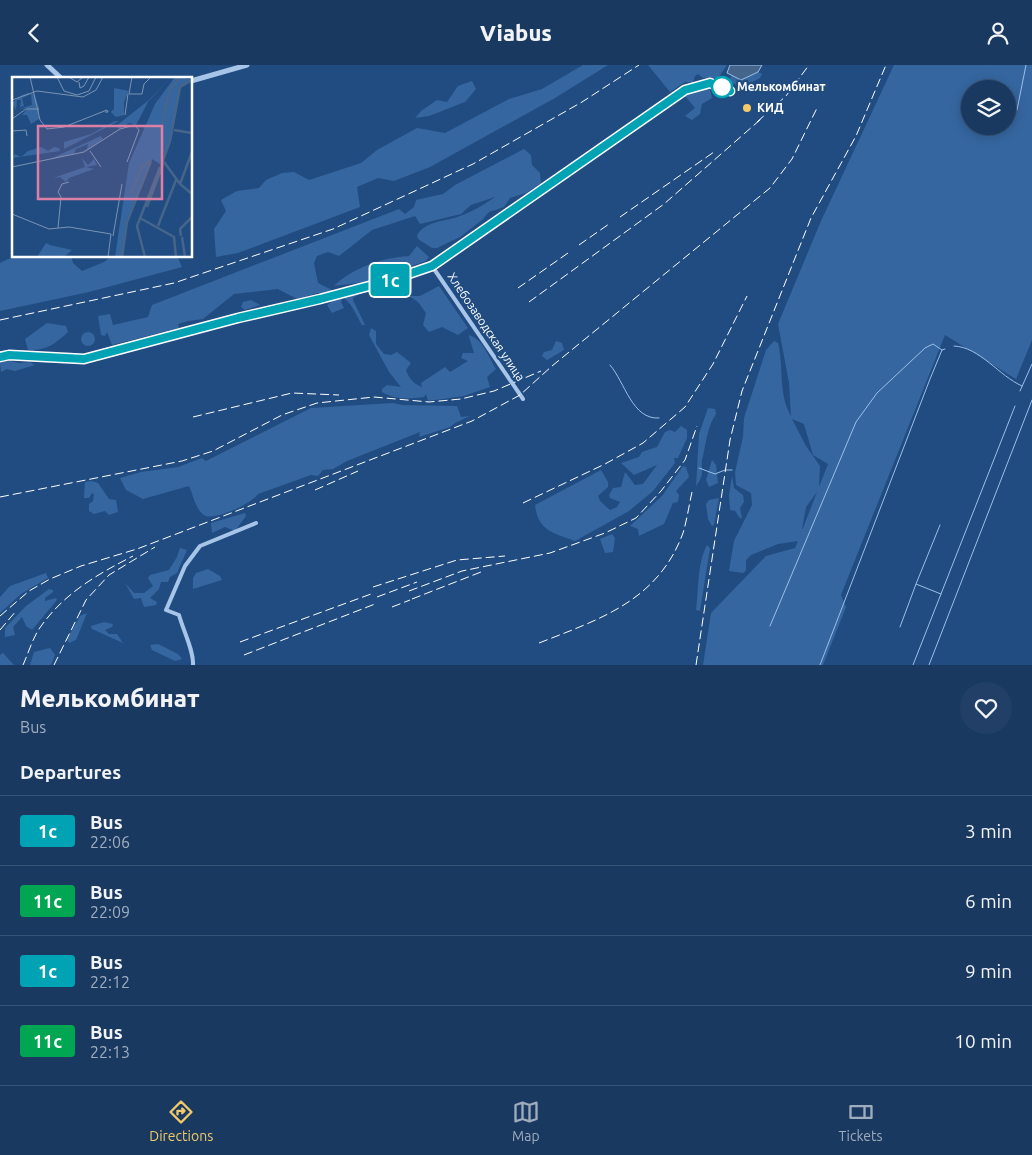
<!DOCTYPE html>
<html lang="en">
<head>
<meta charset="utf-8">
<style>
  :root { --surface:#193961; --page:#224067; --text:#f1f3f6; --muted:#9facbd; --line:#375376; --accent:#f4ca69 }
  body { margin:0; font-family:Ubuntu,sans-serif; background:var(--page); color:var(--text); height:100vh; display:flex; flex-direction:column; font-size:19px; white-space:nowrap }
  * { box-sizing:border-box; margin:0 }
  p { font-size:16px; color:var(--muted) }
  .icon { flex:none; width:28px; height:28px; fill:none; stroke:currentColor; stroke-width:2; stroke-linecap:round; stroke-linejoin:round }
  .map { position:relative; height:600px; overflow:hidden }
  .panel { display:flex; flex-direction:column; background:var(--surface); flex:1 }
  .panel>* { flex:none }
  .badge { padding:0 10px; border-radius:4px; font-size:18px; line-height:32px }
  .fabs { position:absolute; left:961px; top:15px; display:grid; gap:10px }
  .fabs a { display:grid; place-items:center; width:55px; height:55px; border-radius:50%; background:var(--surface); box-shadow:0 2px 12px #0003,0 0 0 1px var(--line); font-size:25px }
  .map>.badge { position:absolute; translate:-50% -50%; box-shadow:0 0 0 2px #fff }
  h2 { padding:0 20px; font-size:19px; line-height:45px }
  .round { display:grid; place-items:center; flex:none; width:52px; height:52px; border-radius:26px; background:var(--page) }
  .head { display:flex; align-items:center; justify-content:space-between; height:85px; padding:0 20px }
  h1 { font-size:24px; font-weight:800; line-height:38px }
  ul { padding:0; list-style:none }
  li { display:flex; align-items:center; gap:15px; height:70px; padding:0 20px; border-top:1px solid var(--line) }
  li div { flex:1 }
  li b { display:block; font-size:19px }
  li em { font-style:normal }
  li .badge { min-width:55px; font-weight:700; text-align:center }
  header { display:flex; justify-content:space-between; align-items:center; height:65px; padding:0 20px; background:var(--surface); font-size:22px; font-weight:800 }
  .dock { display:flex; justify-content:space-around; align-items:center; height:70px; border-top:1px solid var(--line); background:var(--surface); font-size:14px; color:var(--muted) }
  .dock a { display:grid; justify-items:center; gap:2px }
  .dock .current { color:var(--accent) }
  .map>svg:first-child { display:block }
  .green { fill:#35669f; fill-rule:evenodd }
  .water { fill:#46658b; stroke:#9bc0e9 }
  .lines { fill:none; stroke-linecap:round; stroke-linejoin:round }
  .stream { stroke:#9bc0e9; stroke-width:1 }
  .minor { stroke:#a7c5e8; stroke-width:4 }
  .tertiary { stroke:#a7c5e8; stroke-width:5 }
  .rail { stroke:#fff; stroke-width:1; stroke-dasharray:9 4; stroke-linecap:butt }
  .line-casing { stroke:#fff; stroke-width:11 }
  .line { stroke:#00a3b4; stroke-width:8 }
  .stop-dot { fill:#fff; stroke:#00a3b4; stroke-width:2.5 }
  .poi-dot { fill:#f4ca69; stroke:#214c81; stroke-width:2 }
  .labels { text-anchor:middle; stroke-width:4.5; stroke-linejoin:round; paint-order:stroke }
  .stop-label { font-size:12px; font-weight:bold; fill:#fff; stroke:#214c81; text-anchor:start }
  .poi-label { font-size:12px; font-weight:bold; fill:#fff; stroke:#214c81; text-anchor:start }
  .street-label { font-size:12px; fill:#fff; stroke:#214c81 }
  .inset-river { fill:none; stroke:#46658b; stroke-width:2.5 }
  .inset-road { fill:none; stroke:#7a94b3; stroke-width:1 }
  .view { fill:#dd80a5; fill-opacity:0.15; stroke:#dd80a5; stroke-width:2.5 }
  .inset-edge { fill:none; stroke:#fff; stroke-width:2.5 }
</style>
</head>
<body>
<header><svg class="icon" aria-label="back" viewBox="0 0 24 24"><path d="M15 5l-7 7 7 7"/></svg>Viabus<svg class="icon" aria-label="person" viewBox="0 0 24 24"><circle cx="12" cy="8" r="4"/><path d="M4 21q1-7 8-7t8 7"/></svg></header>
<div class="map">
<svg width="1032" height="600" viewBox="0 0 1032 600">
  <rect width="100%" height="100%" fill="#214c81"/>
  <!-- green -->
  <g class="green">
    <polygon points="583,0 608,0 555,33 430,102 394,116 378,113 357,122 360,142 238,188 216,192 214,164 226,146 221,135 237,126 259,123 266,115 282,108 294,107 309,115 361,98 377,85 417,63 445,68 509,34 542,24"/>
    <polygon points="648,0 727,0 718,13 703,13 698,9 695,11 693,18 685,17 670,27"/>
    <path d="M894,0H1032V275L1016,314L945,270L841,530L846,542L823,600H703L711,548L766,491L795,483L798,476L778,479L751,490L746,495V506L743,508L729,506L734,476L752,440L751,428L736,420L735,407L743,372L744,353L766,285L774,276L778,278C784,302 778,329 791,351L789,318L778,259L821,156ZM970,24H1008V61H970ZM792,354L804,359L813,390L828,399L819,422L820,401L806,381ZM817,427L803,463L802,464L806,442Z"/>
    <polygon points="758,7 762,9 760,13 743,22 732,18 729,14 732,10 741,15"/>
    <polygon points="472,16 476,24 465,37 429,51 415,53 421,46 437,35 447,37 458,21"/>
    <polygon points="705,21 710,24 712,33 702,39 700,49 692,55 685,51 695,43 685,31"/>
    <path d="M524,84L531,90L532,100L540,108L541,118L526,128L510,133L504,142L489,147L482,155L460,172L437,183H432L418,174L417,170C427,155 445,157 460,151C470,148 487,138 495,132L471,140L461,149L420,159L415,151L372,165L339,191L328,187L317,191L314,198L318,218L332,225L331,228H318L297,234L278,224L234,229L203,254L188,256L178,259L179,263L112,280L107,267L105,271L101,270L98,251L110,249L113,260L148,252L152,240L399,144L405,149L414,142L416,135L443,129L455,120Z"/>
    <path d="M417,181L429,192L426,196L366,217L334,221C354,202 382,193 409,191Z"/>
    <polygon points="25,191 71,191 73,198 82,206 104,197 112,191 177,191 182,202 89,227 0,246 0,198 8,194"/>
    <polygon points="439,221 468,263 458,270 442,262 429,267 423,260 426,248 418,237 409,231 420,231"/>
    <path d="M357,225L359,229L353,233V235L365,260H362C356,250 353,240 344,233L347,228Z"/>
    <polygon points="339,231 342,234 341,237 344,243 332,248 327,240"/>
    <polygon points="251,235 260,240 245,245 241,242 243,237"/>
    <path d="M47,258L66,261L68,267C55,279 46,286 28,285L25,274Z"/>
    <path d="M371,263L376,266V279L384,289L391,290L397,287L411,298L406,305C409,314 414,319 422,322L421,318L445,302L450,307L468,296L461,293L463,288H474L469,272V270C483,274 489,293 496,304L487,312L490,322L464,331L428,336L426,329L424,332C409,334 396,335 382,327V324L387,320L401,322L389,307L369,270Z"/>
    <circle cx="88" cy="274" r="7"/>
    <polygon points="556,276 562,278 564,285 547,295 542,291 544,287 552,285"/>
    <polygon points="6,295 19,298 30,297 35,300 15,306 7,304 1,307 0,298"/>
    <path d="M393,338L402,340L457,341L461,352L470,351L455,358L450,362L419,372L420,367L347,396L333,404L323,405L318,411L311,410L258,429C253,438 213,457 204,450C196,445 193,430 189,421L143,434L126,425L120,413L141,407L178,402L202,393L206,396L311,343Z"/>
    <path d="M708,343L715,344L716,349C708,360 706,377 703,391C699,402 707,407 696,421L699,369Z"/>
    <path d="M681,361L687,365V373L678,393H674L675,398L653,426L629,446L575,476C553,468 538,466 535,440L601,405L608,417V422L598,431L600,436L610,445L617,442L620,437L610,433L609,430L613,423L621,422L625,407L635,420L643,419L657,400L634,410L621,398L639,392L642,387L657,382L665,367L670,365L675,367Z"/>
    <polygon points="712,395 716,400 718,418 709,422 706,415"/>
    <polygon points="683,401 686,402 689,412 676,426 679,430 678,437 673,438 664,459 639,471 638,464 630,461 662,431"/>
    <polygon points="732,411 734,423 743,430 744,437 740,443 742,453 740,453 735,446 730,445 729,430"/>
    <polygon points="92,416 98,418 109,434 116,435 118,447 109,450 105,446 94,449 89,446 89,439 93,436 94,430 92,428 89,433 84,433 85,417"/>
    <polygon points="719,433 714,460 712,461 708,454 706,439 709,435"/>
    <polygon points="245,448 246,451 235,466 225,462 212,468 211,458"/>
    <polygon points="612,469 615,473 613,487 605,488 600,474"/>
    <path d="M707,480L710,483L700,546L696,545C699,523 697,499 707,480Z"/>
    <polygon points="180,483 187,485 177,508 170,512 168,517 161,517 159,524 150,533 157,537 156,540 144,542 141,533 134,534 125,518 134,528 144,528 153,521 148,513 150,510 169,505 177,492"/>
    <polygon points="208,504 220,511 222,515 193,524 193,513 196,508"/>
    <polygon points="46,508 48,513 21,529 0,548 0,532 10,521"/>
    <polygon points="49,524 53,525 53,527 45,533 45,536 56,533 57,535 32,565 26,561 22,552 13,562 15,570 5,572 5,563 26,541"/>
    <polygon points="87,548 76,575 69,578 67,574 80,551"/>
    <polygon points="104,557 113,559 112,562 105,565 109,569 117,569 123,578 92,564 91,561"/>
    <polygon points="158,579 178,589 182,594 175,596 152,585 150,580"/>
    <polygon points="50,583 55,590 51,600 30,600 34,587"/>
    <polygon points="3,588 14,600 0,600 0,590"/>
  </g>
  <!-- water -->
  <polygon class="water" points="730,0 762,0 758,7 741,15 727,8"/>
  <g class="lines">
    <!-- stream -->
    <g class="stream">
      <polyline points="1017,45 1026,0"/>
      <path d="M954,281C980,282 999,311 1022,321"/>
      <path d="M610,300C625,317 632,355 659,353"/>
      <polyline points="1020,326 1032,299"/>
      <polyline points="699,403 715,409 725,405 732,405"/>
      <polyline points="916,519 940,460"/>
      <polyline points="770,561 856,357 877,328 925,283 933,279 942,285"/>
      <polyline points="900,562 916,519 941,529"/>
      <polyline points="820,600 930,314 942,285 945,284"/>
      <polyline points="913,600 1015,341"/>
      <polyline points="929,600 1032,335"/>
    </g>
    <!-- minor -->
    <g class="minor">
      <polyline points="432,201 523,334"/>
      <path d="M0,292C27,286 56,296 84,294C136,281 187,266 238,253C303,237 368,223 432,201L685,25C700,18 712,16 727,25"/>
      <path d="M193,600C194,586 183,565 179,550L166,545L185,501L200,481L256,458"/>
    </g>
    <!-- tertiary -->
    <g class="tertiary">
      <polyline points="47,0 62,14"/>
      <polyline points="191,16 247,0"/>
    </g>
    <!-- rail -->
    <g class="rail">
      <polyline points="757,57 786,31 809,0"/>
      <polyline points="620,152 714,87"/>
      <polyline points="579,180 609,159"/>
      <polyline points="518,223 568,188"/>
      <polyline points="529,237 664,139 761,54"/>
      <polyline points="0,255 174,218 333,164 473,99 582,37 639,0"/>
      <polyline points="193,352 292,328 339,330"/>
      <polyline points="315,425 358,406"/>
      <polyline points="0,432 182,396 213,386 282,350 317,338 374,332 429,337 461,334 494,326 541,306"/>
      <polyline points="523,438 605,399 643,378 685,342 713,299 747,231"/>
      <polyline points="373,522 457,495 505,491"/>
      <polyline points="409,526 462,506 550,488 605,468 636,453 661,426 685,395 697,361"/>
      <polyline points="377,532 417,517"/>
      <polyline points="412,534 481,507"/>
      <polyline points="392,542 410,535"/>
      <polyline points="0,551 29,526 50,514 81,501 137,484 472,356 520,330 552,301 770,123 792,94 818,41"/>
      <polyline points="0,565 16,546"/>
      <polyline points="240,577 371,529"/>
      <path d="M539,578C600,554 658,536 683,468C687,455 689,440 692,427"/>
      <polyline points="244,590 375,539"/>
      <path d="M23,600C28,589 32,575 39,564C63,529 96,510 133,491"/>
      <polyline points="54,600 86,535 109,510 155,482"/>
      <polyline points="696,600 730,375 742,326 811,153 856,71 886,0"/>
    </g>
  </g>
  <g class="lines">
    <defs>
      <polyline id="line" points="0,292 9,290 84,294 238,253 320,234 388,216 432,201 685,25 710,18 730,26"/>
    </defs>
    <!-- line casing -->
    <use href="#line" class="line-casing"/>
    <!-- line -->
    <use href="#line" class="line"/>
  </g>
  <!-- markers -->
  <circle class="stop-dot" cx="722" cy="22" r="10"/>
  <circle class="poi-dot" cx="747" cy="43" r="5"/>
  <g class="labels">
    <!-- stop labels -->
    <g class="stop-label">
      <text x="737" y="26">Мелькомбинат</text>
    </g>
    <!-- poi labels -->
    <g class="poi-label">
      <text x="757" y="47">КИД</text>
    </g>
    <!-- street labels -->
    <g class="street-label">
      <text transform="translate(486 262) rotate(56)" y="4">Хлебозаводская улица</text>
    </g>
  </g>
  <!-- overview -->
  <g transform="translate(12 12)">
    <rect width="180" height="180" fill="#214c81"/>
    <path d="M159,0L136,25L124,48L117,46L107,52L104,49L137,23ZM163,0L180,2L167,10L159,64L148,87L140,82L116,140L110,180H103L117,86L143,27ZM102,7V11L117,14L112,25V38L104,40L99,35L102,32ZM16,16L21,17V18L22,16L27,31V42L19,47L15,38H10L16,31L7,32L20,28L19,17L10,21L12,29L8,30L9,23H5L4,33L0,26L10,18ZM103,44H107L52,72V65L79,57ZM89,59L91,62L77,72L66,76L75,72L76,67L64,72L62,77L38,82ZM29,70L36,74L42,70L47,71L48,74L0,81L3,77L9,80L16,74ZM70,81L76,88L82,82L85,88L74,90L82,92L57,101L54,105L48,100L41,101L73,90ZM34,166L38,168L60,173L52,180H25Z" fill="#35669f"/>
    <path class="inset-river" d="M162,53L180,56M148,55L158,12L169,0M152,85L168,107L180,117M149,89L158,64L168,10L180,3M168,107L180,75M119,117L130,90L139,83M135,130L151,87M128,141L162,160L164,180M146,149L164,103M169,159L168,152L180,140M170,160L173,180M110,180L115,145L139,84M133,180L125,149L148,90"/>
    <path class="inset-road" d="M18,0L28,43L35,52L52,50L95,33L96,35H93M45,0L52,14L65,18L77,14L84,0M57,0L65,5L71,0M67,5L68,11L72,9L77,0M117,17H130L132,7L139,0M117,17L120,0M0,23L25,14L71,20L84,13L91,0M113,38L116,17M0,42L14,32H27M0,54L14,53L15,59M78,74L89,90M0,90L72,75L108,52L123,48L127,53L115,85M0,137L37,152L57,150L99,157L96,180M46,151L49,120L46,115L50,107L57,105M101,159L110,107"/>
    <path class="view" d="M26,49H150V122H26Z"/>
    <rect width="180" height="180" class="inset-edge"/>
  </g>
</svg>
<div class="fabs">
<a><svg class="icon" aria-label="layers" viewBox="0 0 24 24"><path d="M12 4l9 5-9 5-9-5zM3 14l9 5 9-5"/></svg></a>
</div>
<b class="badge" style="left:390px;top:215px;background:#00a3b4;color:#fff">1с</b>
</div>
<section class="panel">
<div class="head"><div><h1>Мелькомбинат</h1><p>Bus</p></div><a class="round"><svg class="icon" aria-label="heart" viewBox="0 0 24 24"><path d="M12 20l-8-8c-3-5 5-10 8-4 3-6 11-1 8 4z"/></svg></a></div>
<h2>Departures</h2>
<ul>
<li><span class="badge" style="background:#00a3b4;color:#fff">1с</span><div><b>Bus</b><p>22:06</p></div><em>3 min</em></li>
<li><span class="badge" style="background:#00a651;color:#fff">11с</span><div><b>Bus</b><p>22:09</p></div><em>6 min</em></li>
<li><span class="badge" style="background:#00a3b4;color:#fff">1с</span><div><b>Bus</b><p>22:12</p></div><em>9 min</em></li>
<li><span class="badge" style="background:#00a651;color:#fff">11с</span><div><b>Bus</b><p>22:13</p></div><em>10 min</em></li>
</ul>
</section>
<nav class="dock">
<a class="current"><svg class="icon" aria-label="directions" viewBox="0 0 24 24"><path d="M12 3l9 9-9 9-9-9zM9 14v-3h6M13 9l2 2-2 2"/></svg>Directions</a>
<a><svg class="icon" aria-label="map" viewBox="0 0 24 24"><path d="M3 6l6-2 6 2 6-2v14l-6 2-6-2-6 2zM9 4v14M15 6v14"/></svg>Map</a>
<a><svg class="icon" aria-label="tickets" viewBox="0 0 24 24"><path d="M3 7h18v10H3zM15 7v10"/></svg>Tickets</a>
</nav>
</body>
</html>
